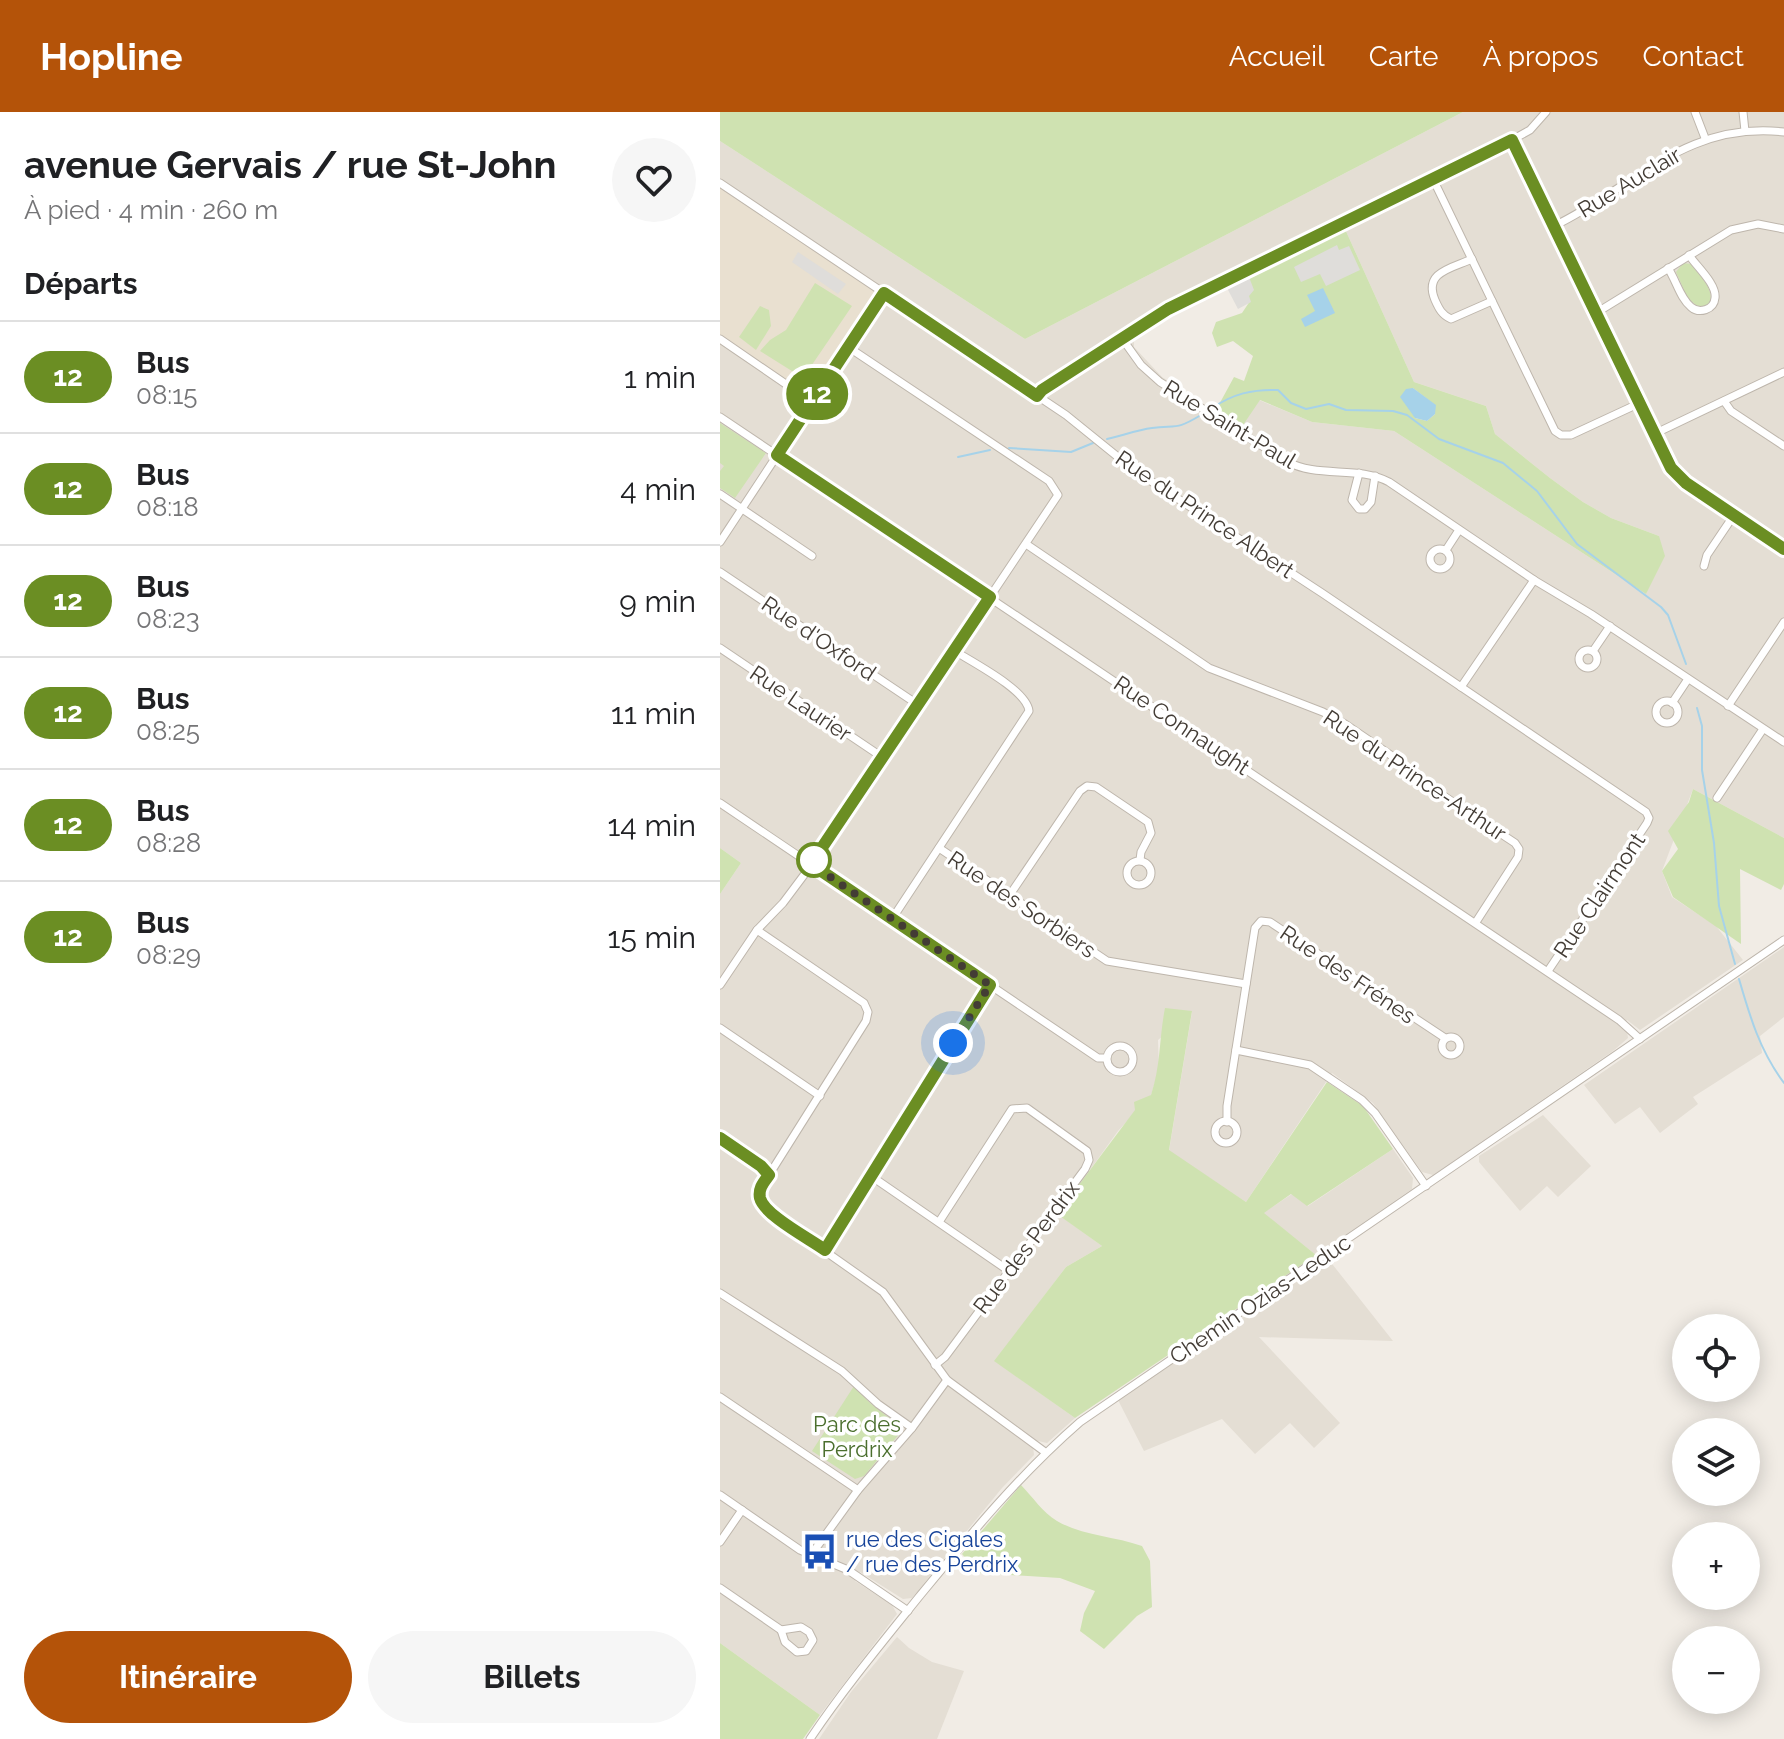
<!DOCTYPE html>
<html lang="fr">
<head>
<meta charset="utf-8">
<style>
  :root { --surface:#fff; --page:#f6f6f6; --text:#202124; --muted:#757577; --line:#e0e0e0; --accent:#b45309 }
  body { margin:0; font-family:Raleway,sans-serif; background:var(--page); color:var(--text); height:100vh; display:flex; flex-direction:column; font-size:30px; white-space:nowrap }
  * { box-sizing:border-box; margin:0 }
  p { font-size:26px; color:var(--muted) }
  .icon { flex:none; width:44px; height:44px; fill:none; stroke:currentColor; stroke-width:2; stroke-linecap:round; stroke-linejoin:round }
  .map { position:relative; flex:1; overflow:hidden }
  .panel { display:flex; flex-direction:column; background:var(--surface); width:720px }
  .panel>* { flex:none }
  .badge { padding:0 16px; border-radius:26px; font-size:28px; line-height:52px }
  .controls { position:absolute; left:952px; top:1202px; display:grid; gap:16px }
  .controls a { display:grid; place-items:center; width:88px; height:88px; border-radius:50%; background:var(--surface); box-shadow:0 4px 20px #0003; font-size:40px }
  .you { position:absolute; width:40px; height:40px; margin:-20px; border:6px solid #fff; border-radius:50%; background:#1a73e8; box-shadow:0 0 0 12px #1a73e833 }
  .map>.badge { position:absolute; translate:-50% -50%; box-shadow:0 0 0 4px #fff }
  h2 { padding:0 24px; font-size:30px; line-height:72px }
  .round { display:grid; place-items:center; flex:none; width:84px; height:84px; border-radius:42px; background:var(--page) }
  .overview { display:flex; align-items:center; justify-content:space-between; height:136px; padding:0 24px }
  h1 { font-size:38px; font-weight:700; line-height:60px }
  .primary-button { display:flex; gap:16px; margin-top:auto; padding:16px 24px }
  .primary-button a { flex:1; height:92px; border-radius:48px; background:var(--accent); color:#fff; font-size:32px; font-weight:700; line-height:92px; text-align:center }
  .primary-button a+a { background:var(--page); color:var(--text) }
  ul { padding:0; list-style:none }
  li { display:flex; align-items:center; gap:24px; height:112px; padding:0 24px; border-top:2px solid var(--line) }
  li div { flex:1 }
  li b { display:block; font-size:30px }
  li em { font-style:normal }
  li .badge { min-width:88px; font-weight:700; text-align:center }
  header { display:flex; align-items:center; gap:48px; box-sizing:border-box; height:112px; padding:0 40px; background:var(--accent); color:#fff }
  header strong { font-size:38px }
  nav { display:flex; gap:44px; margin-inline-start:auto; font-size:28px }
  main { display:flex; flex:1; min-height:0 }
  .map>svg:first-child { display:block }
  .residential { fill:#e4ded4; fill-rule:evenodd }
  .education { fill:#e9e0d0 }
  .green { fill:#cfe2b1; fill-rule:evenodd }
  .parking { fill:#dfddda }
  .water { fill:#a6d2e9 }
  .lines { fill:none; stroke-linecap:round; stroke-linejoin:round }
  .stream { stroke:#a6d2e9; stroke-width:2 }
  .minor-casing { stroke:#beb6ac; stroke-width:9 }
  .minor { stroke:#fff; stroke-width:7 }
  .line-casing { stroke:#fff; stroke-width:18 }
  .line { stroke:#6b8e23; stroke-width:12 }
  .walk { stroke:#433c35; stroke-width:8; stroke-dasharray:0 14.4 }
  .stop-dot { fill:#fff; stroke:#6b8e23; stroke-width:4 }
  .labels { text-anchor:middle; stroke-width:7; stroke-linejoin:round; paint-order:stroke }
  .street-label { font-size:22px; fill:#433c35; stroke:#fff }
  .park-label { font-size:22px; fill:#4b6f2e; stroke:#fff }
  .transit-label { font-size:22px; fill:#164399; stroke:#fff; text-anchor:start }
</style>
</head>
<body>
<header>
<strong>Hopline</strong>
<nav><a>Accueil</a><a>Carte</a><a>À propos</a><a>Contact</a></nav>
</header>
<main>
<section class="panel">
<div class="overview"><div><h1>avenue Gervais / rue St-John</h1><p>À pied · 4 min · 260 m</p></div><a class="round"><svg class="icon" aria-label="heart" viewBox="0 0 24 24"><path d="M12 20l-8-8c-3-5 5-10 8-4 3-6 11-1 8 4z"/></svg></a></div>
<h2>Départs</h2>
<ul>
<li><span class="badge" style="background:#6b8e23;color:#fff">12</span><div><b>Bus</b><p>08:15</p></div><em>1 min</em></li>
<li><span class="badge" style="background:#6b8e23;color:#fff">12</span><div><b>Bus</b><p>08:18</p></div><em>4 min</em></li>
<li><span class="badge" style="background:#6b8e23;color:#fff">12</span><div><b>Bus</b><p>08:23</p></div><em>9 min</em></li>
<li><span class="badge" style="background:#6b8e23;color:#fff">12</span><div><b>Bus</b><p>08:25</p></div><em>11 min</em></li>
<li><span class="badge" style="background:#6b8e23;color:#fff">12</span><div><b>Bus</b><p>08:28</p></div><em>14 min</em></li>
<li><span class="badge" style="background:#6b8e23;color:#fff">12</span><div><b>Bus</b><p>08:29</p></div><em>15 min</em></li>
</ul>
<div class="primary-button"><a>Itinéraire</a><a>Billets</a></div>
</section>
<div class="map">
<svg width="1064" height="1627" viewBox="0 0 1064 1627">
  <rect width="100%" height="100%" fill="#f1ece5"/>
  <!-- residential -->
  <g class="residential">
    <path d="M743,0H1064V726L973,677L942,759L952,785L996,814L1023,848L920,918L907,908L902,914L907,919L908,926L893,939L713,1063L702,1060L653,991L612,961L526,1090L449,1039L472,900L438,928L439,958L431,983L398,1019L338,1102L382,1134L346,1155L275,1249L355,1306L327,1331L318,1329L313,1334L314,1343L282,1376L192,1486L183,1487L140,1460L135,1469L172,1493L177,1502L100,1603L0,1531V782L21,751L0,736V29L305,227ZM625,117L694,270L766,294L775,322L830,366L863,390L891,406L939,424L926,482L674,319L592,310L539,288L520,316L442,265L414,235V224L440,209Z"/>
    <polygon points="1064,835 1064,905 1040,924 1042,941 973,985 978,992 940,1021 920,995 895,1012 864,973"/>
    <polygon points="823,1003 871,1054 838,1085 827,1074 800,1099 759,1050 759,1044"/>
    <polygon points="673,1037 693,1066 692,1077 596,1143 543,1101 572,1082 588,1094"/>
    <polygon points="609,1148 673,1229 539,1225 620,1311 594,1336 570,1311 535,1342 502,1307 424,1339 398,1288"/>
    <polygon points="177,1525 189,1536 212,1550 244,1559 217,1627 99,1627 131,1580"/>
  </g>
  <!-- education -->
  <polygon class="education" points="0,72 164,181 92,290 0,227"/>
  <!-- green -->
  <g class="green">
    <polygon points="0,0 743,0 305,227 0,29"/>
    <path d="M625,117L694,270L766,294L775,322L830,366L863,390L891,406L939,424L945,444L926,482L674,319L592,310L540,288L521,316L496,298L514,265L524,269L533,244L513,229L497,235L492,221L496,210L522,201L530,189L520,168ZM693,276L715,293V302L707,309L695,306Z"/>
    <path d="M963,151L971,152C980,165 996,177 989,194L978,195L967,185L956,160Z"/>
    <polygon points="95,171 132,194 83,266 40,239 50,228 66,218"/>
    <polygon points="40,194 49,198 51,214 36,238 19,225"/>
    <polygon points="0,311 46,341 15,386 0,376 0,359 4,354 0,351"/>
    <polygon points="973,677 1064,726 1064,772 1061,778 1020,757 1021,832 953,785 942,759 958,737 948,719 969,690"/>
    <polygon points="0,736 21,751 0,782"/>
    <path d="M445,896L472,899L449,1038L526,1090L607,970L643,994L673,1037L587,1094L571,1082L544,1101L596,1143L355,1306L274,1249L346,1155L382,1134L337,1102L415,998L414,990L431,983C441,953 439,926 445,896Z"/>
    <polygon points="134,1274 150,1291 177,1312 180,1321 144,1364 135,1367 92,1339"/>
    <path d="M301,1373C312,1384 323,1401 337,1409C363,1424 394,1424 422,1434L430,1449L432,1495L417,1504L384,1537L360,1519L364,1501L375,1479L340,1466L259,1461L242,1442Z"/>
    <polygon points="0,1531 100,1603 83,1627 0,1627"/>
  </g>
  <!-- parking -->
  <g class="parking">
    <polygon points="617,133 619,138 629,134 640,158 606,174 600,162 581,170 574,155"/>
    <polygon points="78,140 126,172 118,182 72,150"/>
    <polygon points="529,165 534,178 529,184 531,190 518,197 507,176"/>
  </g>
  <!-- water -->
  <g class="water">
    <polygon points="603,176 615,201 585,215 581,207 595,199 587,183"/>
    <polygon points="693,276 716,293 715,302 707,309 695,306 680,285 686,277"/>
  </g>
  <g class="lines">
    <!-- stream -->
    <g class="stream">
      <path d="M492,296C513,282 532,277 558,278L571,291L586,297L609,292L626,298L673,299L687,303L719,327L783,351L817,379L857,432L941,495L948,503L966,552"/>
      <path d="M387,327C401,324 417,318 432,316C458,313 456,318 481,303"/>
      <polyline points="289,336 351,340 373,331"/>
      <polyline points="238,345 270,338"/>
      <polyline points="977,596 982,614 982,658 994,731 999,794 1015,852"/>
      <path d="M1019,867C1030,905 1040,939 1064,971"/>
    </g>
    <defs>
      <g id="minor">
        <polyline points="975,0 985,26"/>
        <polyline points="1023,0 1025,19"/>
        <polyline points="792,28 953,359 966,371 1064,437"/>
        <polyline points="713,67 835,319 841,323 851,323 920,291"/>
        <polyline points="0,71 346,303 414,358 602,481 926,700 929,706 927,711 828,859"/>
        <path d="M834,114C915,75 965,9 1064,20"/>
        <path d="M752,147C732,156 703,160 715,188C719,197 722,203 731,207L772,189"/>
        <path d="M948,156C956,168 960,186 971,195C979,202 994,198 995,186C997,172 976,154 969,143"/>
        <polyline points="876,201 1011,118 1038,112 1064,117"/>
        <path d="M401,225L421,253L440,270L566,349C598,367 637,353 669,370L814,468L871,502L1064,630"/>
        <polyline points="0,227 92,290"/>
        <polyline points="317,284 376,240 448,197 792,28 810,18 826,0"/>
        <polyline points="1004,289 1011,299 1064,334"/>
        <polyline points="0,305 899,908 920,927"/>
        <polyline points="934,322 1064,260"/>
        <polyline points="639,361 632,388 639,397 645,397 651,390 655,364"/>
        <polyline points="0,382 92,444"/>
        <polyline points="0,430 164,181"/>
        <polyline points="306,432 489,556 603,600 625,612 672,644 707,673 795,731 799,737 798,745 756,810"/>
        <circle cx="720" cy="447" r="10"/>
        <polyline points="726,438 739,418"/>
        <polyline points="984,454 987,443 1014,403"/>
        <polyline points="0,460 197,592"/>
        <polyline points="0,536 162,645"/>
        <circle cx="868" cy="547" r="9"/>
        <polyline points="873,539 890,514"/>
        <polyline points="741,575 814,468"/>
        <circle cx="947" cy="600" r="11"/>
        <polyline points="952,591 968,567"/>
        <polyline points="1008,594 1064,510"/>
        <polyline points="997,686 1043,617"/>
        <polyline points="0,691 378,946 386,946"/>
        <polyline points="219,736 387,849 526,872"/>
        <circle cx="419" cy="761" r="12"/>
        <polyline points="289,784 360,679 367,674 376,675 428,710 431,721 421,740 420,748"/>
        <path d="M172,807L309,599C307,578 252,550 233,538"/>
        <polyline points="37,818 144,891 148,900 146,909 49,1063"/>
        <polyline points="0,873 37,818 63,791 84,763 338,383 329,369 128,235"/>
        <polyline points="0,916 100,984"/>
        <circle cx="731" cy="934" r="9"/>
        <circle cx="400" cy="947" r="13"/>
        <polyline points="516,938 590,953 642,988 655,1001 706,1074"/>
        <circle cx="506" cy="1020" r="11"/>
        <polyline points="507,1010 507,994 535,816 541,809 550,810 725,926"/>
        <path d="M0,1026L41,1054L49,1063C40,1076 37,1086 48,1099L163,1180L227,1268L325,1340"/>
        <polyline points="151,1064 289,1159"/>
        <polyline points="105,1138 270,873"/>
        <polyline points="0,1181 122,1259 158,1292 192,1316"/>
        <polyline points="215,1253 225,1245 365,1057 369,1048 367,1039 307,996 292,997 219,1110"/>
        <polyline points="0,1285 138,1378"/>
        <polyline points="0,1383 80,1438 128,1458 188,1499"/>
        <polyline points="0,1430 22,1398"/>
        <polyline points="91,1443 138,1378 192,1316 227,1268"/>
        <polyline points="0,1476 61,1518"/>
        <polygon points="81,1515 89,1520 93,1528 86,1539 77,1540 65,1530 61,1518"/>
        <path d="M90,1627C123,1578 161,1532 198,1486C250,1423 298,1364 360,1310L1064,828"/>
      </g>
    </defs>
    <!-- minor casing -->
    <use href="#minor" class="minor-casing"/>
    <!-- minor -->
    <use href="#minor" class="minor"/>
  </g>
  <g class="lines">
    <defs>
      <path id="line" d="M0,1026L41,1054L49,1063C44,1070 38,1076 40,1086C44,1103 90,1127 105,1138L270,873L91,752L270,485L57,343L164,181L317,284L322,278L448,197L792,28L951,356L966,371L1064,437"/>
    </defs>
    <!-- line casing -->
    <use href="#line" class="line-casing"/>
    <!-- line -->
    <use href="#line" class="line"/>
    <!-- walk -->
    <polyline class="walk" points="94,748 91,752 270,873 233,931"/>
  </g>
  <!-- icons -->
  <defs>
    <symbol id="bus-bare" viewBox="-9 -9 18 18"><path d="M-5-6H5V4H4V6H2V4H-2V6H-4V4H-5ZM-3.5-4V0h7V-4ZM-3.5 1.2v1.5H-2V1.2ZM2 1.2v1.5H3.5V1.2Z" fill="#1a4fb4" stroke="#fff" stroke-width="2.5" paint-order="stroke"/></symbol>
  </defs>
  <g fill-rule="evenodd">
    <use href="#bus-bare" x="74" y="1414" width="51" height="51"/>
  </g>
  <!-- markers -->
  <circle class="stop-dot" cx="94" cy="748" r="16"/>
  <g class="labels">
    <!-- street labels -->
    <g class="street-label">
      <text transform="translate(909 70) rotate(-31)" y="8">Rue Auclair</text>
      <text transform="translate(510 312) rotate(31)" y="8">Rue Saint-Paul</text>
      <text transform="translate(485 402) rotate(34)" y="8">Rue du Prince Albert</text>
      <text transform="translate(99 526) rotate(34)" y="8">Rue d'Oxford</text>
      <text transform="translate(81 591) rotate(34)" y="8">Rue Laurier</text>
      <text transform="translate(462 613) rotate(34)" y="8">Rue Connaught</text>
      <text transform="translate(695 663) rotate(34)" y="8">Rue du Prince-Arthur</text>
      <text transform="translate(879 783) rotate(-56)" y="8">Rue Clairmont</text>
      <text transform="translate(302 792) rotate(34)" y="8">Rue des Sorbiers</text>
      <text transform="translate(628 862) rotate(34)" y="8">Rue des Frénes</text>
      <text transform="translate(306 1135) rotate(-53)" y="8">Rue des Perdrix</text>
      <text transform="translate(540 1187) rotate(-34)" y="8">Chemin Ozias-Leduc</text>
    </g>
    <!-- park labels -->
    <g class="park-label">
      <text x="137" y="1320">Parc des<tspan x="137" dy="25">Perdrix</tspan></text>
    </g>
    <!-- transit labels -->
    <g class="transit-label">
      <text x="126" y="1435">rue des Cigales<tspan x="126" dy="25">/ rue des Perdrix</tspan></text>
    </g>
  </g>
</svg>
<div class="controls">
<a><svg class="icon" aria-label="locate" viewBox="0 0 24 24"><circle cx="12" cy="12" r="6"/><path d="M12 2v4M12 18v4M2 12h4M18 12h4"/></svg></a>
<a><svg class="icon" aria-label="layers" viewBox="0 0 24 24"><path d="M12 4l9 5-9 5-9-5zM3 14l9 5 9-5"/></svg></a>
<a>+</a>
<a>−</a>
</div>
<div class="you" style="left:233px;top:931px"></div>
<b class="badge" style="left:97px;top:282px;background:#6b8e23;color:#fff">12</b>
</div>
</main>
</body>
</html>
